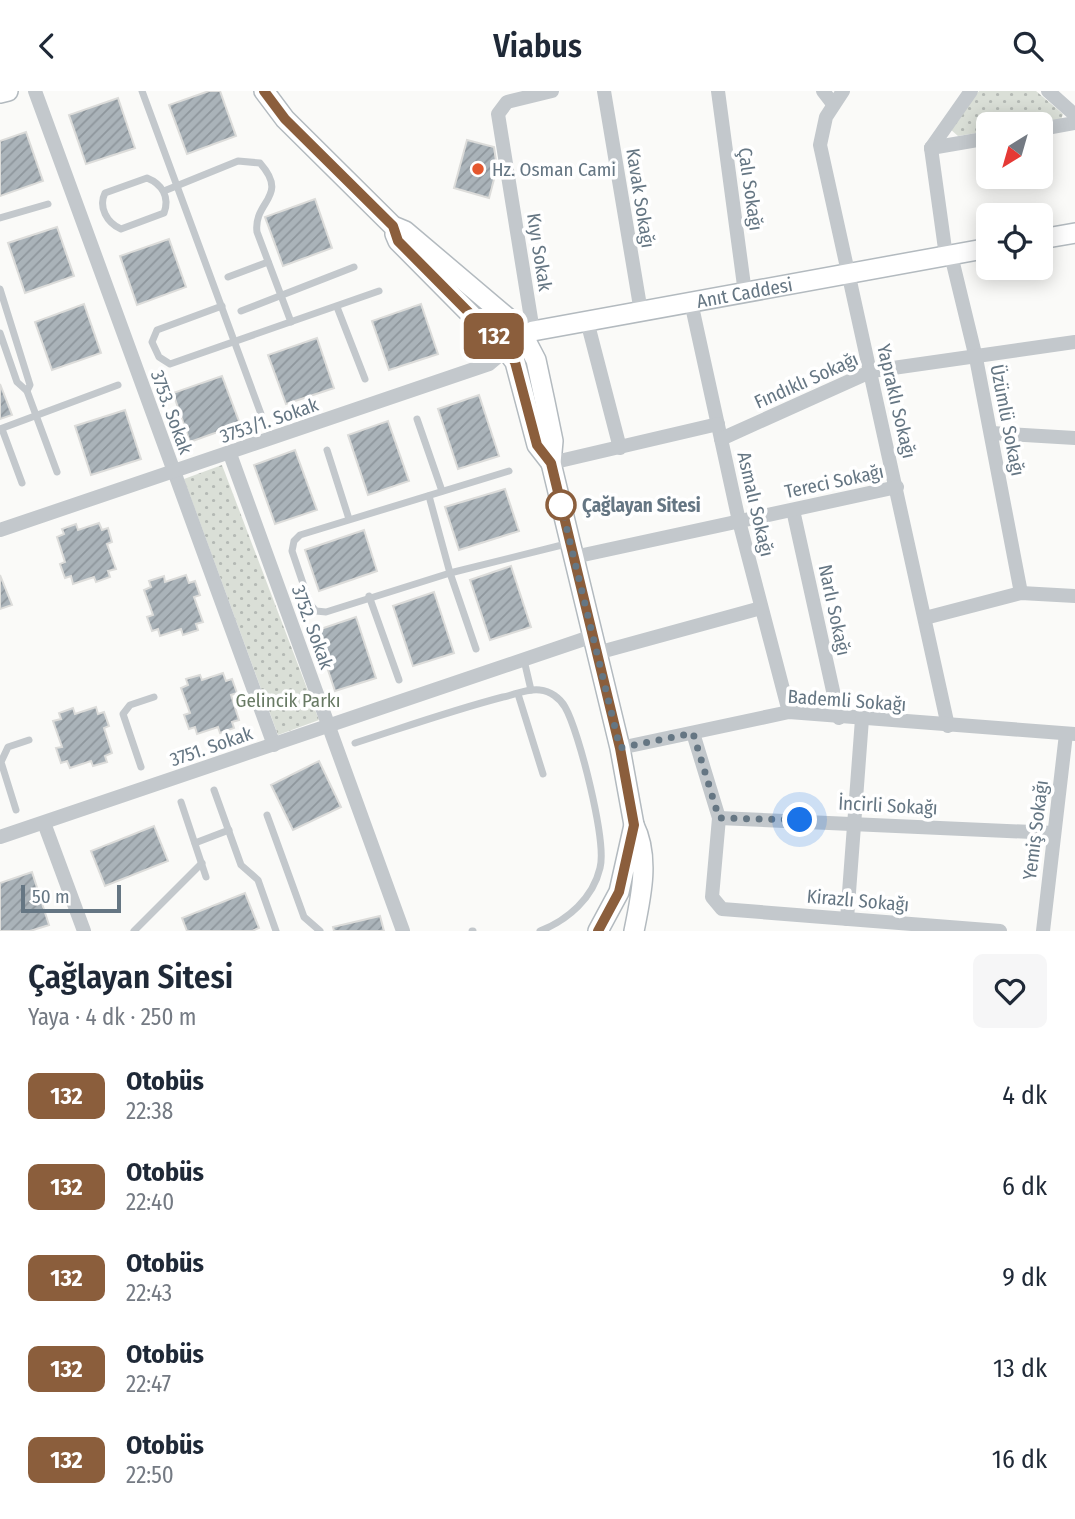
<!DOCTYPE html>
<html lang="tr">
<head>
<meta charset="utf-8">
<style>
  :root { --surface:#fff; --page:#f6f6f7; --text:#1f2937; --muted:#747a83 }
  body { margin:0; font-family:"Fira Sans Condensed",sans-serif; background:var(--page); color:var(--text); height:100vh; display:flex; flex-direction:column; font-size:26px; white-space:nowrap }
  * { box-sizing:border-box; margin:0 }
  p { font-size:23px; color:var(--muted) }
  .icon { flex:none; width:38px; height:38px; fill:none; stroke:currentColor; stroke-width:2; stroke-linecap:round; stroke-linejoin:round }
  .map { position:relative; height:840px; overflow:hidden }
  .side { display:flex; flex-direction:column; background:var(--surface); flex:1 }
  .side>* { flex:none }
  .badge { padding:0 14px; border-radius:10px; font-size:24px; line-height:46px }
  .needle { width:46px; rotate:217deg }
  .tools { position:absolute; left:976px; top:21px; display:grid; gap:14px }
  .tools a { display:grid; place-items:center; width:77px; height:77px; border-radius:10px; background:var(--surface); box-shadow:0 4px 18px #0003; font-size:35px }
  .scale { position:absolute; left:21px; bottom:18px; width:100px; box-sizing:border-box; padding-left:7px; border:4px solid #657683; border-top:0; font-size:19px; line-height:24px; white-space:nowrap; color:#657683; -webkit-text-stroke:5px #fff; paint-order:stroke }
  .you { position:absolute; width:35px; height:35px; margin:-18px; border:5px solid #fff; border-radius:50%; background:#1a73e8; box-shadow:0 0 0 10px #1a73e833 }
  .map>.badge { position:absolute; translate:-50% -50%; box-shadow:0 0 0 4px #fff }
  .round { display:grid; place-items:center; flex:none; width:74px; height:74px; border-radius:10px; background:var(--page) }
  .head { display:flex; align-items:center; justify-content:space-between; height:119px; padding:0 28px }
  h1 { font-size:33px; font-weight:600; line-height:52px }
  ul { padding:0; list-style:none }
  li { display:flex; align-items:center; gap:21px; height:91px; padding:0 28px }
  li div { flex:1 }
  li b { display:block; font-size:26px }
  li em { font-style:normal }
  li .badge { min-width:77px; font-weight:700; text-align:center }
  header { display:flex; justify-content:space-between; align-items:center; height:91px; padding:0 28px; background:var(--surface); font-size:32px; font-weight:600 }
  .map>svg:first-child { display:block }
  .grass { fill:url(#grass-dots) }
  .building { fill:url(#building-hatch); stroke:#dcdcda; stroke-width:2 }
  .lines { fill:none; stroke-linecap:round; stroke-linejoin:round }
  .secondary-casing { stroke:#b3babf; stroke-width:22 }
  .service { stroke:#c3c8cc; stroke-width:7 }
  .minor { stroke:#c3c8cc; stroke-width:14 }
  .secondary { stroke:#fff; stroke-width:19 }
  .line-casing { stroke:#fff; stroke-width:16 }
  .line { stroke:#8b5e3c; stroke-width:10 }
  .walk { stroke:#657683; stroke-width:7; stroke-dasharray:0 12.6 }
  .poi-dot { fill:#e4572e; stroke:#fff; stroke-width:2.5 }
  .stop-dot { fill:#fff; stroke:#8b5e3c; stroke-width:3.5 }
  .labels { text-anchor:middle; stroke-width:7; stroke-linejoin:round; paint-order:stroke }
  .poi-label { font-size:19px; fill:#657683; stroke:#fff; text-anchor:start }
  .street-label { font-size:19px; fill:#657683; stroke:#fff }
  .stop-label { font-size:19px; font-weight:bold; fill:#657683; stroke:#fff; text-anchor:start }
  .park-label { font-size:19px; fill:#687a64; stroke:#fff }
</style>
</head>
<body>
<header><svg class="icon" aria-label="back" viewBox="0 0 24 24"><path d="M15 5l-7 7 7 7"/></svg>Viabus<svg class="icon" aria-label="search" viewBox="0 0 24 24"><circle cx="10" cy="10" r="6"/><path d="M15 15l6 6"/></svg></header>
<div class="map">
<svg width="1075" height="840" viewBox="0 0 1075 840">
  <defs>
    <pattern id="grass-dots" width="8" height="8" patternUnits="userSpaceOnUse" patternTransform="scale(1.75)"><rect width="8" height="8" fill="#dadfd7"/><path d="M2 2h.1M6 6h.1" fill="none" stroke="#b4b9b4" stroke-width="1.8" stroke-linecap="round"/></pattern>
    <pattern id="building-hatch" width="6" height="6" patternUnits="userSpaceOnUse" patternTransform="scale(1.75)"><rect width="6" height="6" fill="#aab3b9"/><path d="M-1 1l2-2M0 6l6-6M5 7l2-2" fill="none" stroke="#8e969c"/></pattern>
  </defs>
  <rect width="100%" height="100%" fill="#fafaf8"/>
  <!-- grass -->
  <g class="grass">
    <polygon points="979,0 1036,0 1063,23 1061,29 1032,33 989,33 989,40 958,45 950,38"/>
    <polygon points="222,374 319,629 278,644 184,388"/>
  </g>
  <!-- building -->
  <g class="building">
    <polygon points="209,0 220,0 236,45 187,63 169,14"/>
    <polygon points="118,7 135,57 86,73 69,24"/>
    <polygon points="26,41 43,90 0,105 0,50"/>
    <polygon points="467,49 494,56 497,77 489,107 454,97"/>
    <polygon points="315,108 332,157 283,175 265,126"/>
    <polygon points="57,136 74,185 25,202 8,152"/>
    <polygon points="169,148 186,196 137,214 120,165"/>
    <polygon points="84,213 101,262 52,279 35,231"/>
    <polygon points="421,213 438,263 389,279 372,230"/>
    <polygon points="317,247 334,297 286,313 268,264"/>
    <polygon points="222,285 240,333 190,351 173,302"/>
    <polygon points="0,293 12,324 0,328"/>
    <polygon points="479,304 499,365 458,378 438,318"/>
    <polygon points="125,319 141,368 91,384 75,335"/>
    <polygon points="388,330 409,390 368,404 348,344"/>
    <polygon points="295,359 317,419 275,433 254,374"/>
    <polygon points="505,398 519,440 459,459 445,416"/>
    <polygon points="99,432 102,439 108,437 112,451 107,453 116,478 108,480 110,486 96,491 94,486 73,493 71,485 65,487 60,473 65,471 57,446 64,443 62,438 76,433 78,439"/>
    <polygon points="364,439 377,480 319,500 305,459"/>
    <polygon points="511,475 531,536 490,549 470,489"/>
    <polygon points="0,484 12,514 0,518"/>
    <polygon points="186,484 189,492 195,490 200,504 194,506 203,531 196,533 198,539 183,544 181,538 160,545 158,538 152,540 147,526 153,524 144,499 151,496 149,490 164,485 165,491"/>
    <polygon points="434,501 454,562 413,575 393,515"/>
    <polygon points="356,526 376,587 335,600 315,540"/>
    <polygon points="223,582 226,590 232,588 237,602 231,604 239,629 232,631 234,637 220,642 218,636 197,643 195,636 189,638 184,624 190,622 181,597 188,594 186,588 200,584 202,589"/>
    <polygon points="96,616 98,623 104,621 109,635 104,637 112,662 105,665 107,671 93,675 91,670 70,677 67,670 61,672 56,657 62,656 53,630 61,628 59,622 73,617 75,623"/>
    <polygon points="319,670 341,716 293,739 271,694"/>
    <polygon points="154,735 168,770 105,795 91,760"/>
    <polygon points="32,781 49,834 30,840 0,840 0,792"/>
    <polygon points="245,802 259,837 252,840 187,840 182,827"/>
    <polygon points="380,825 384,840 334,840 333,836"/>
  </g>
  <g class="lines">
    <defs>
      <g id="secondary">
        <polyline points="264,0 285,28 393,135 405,140 509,228 523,244 536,269 545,311 553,350 551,372 620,657 634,734"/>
        <polyline points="0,2 8,0"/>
        <polyline points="395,143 398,150 506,259 515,271 537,354 551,372"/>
        <polyline points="1041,148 1075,142"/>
        <path id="s1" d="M506,259L533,240L989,157"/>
        <path d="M598,840L619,801L634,734C650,766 641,806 634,840"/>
      </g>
    </defs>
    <!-- secondary casing -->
    <use href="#secondary" class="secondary-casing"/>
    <!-- service -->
    <g class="service">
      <polyline points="142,0 261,323"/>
      <path d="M147,87C162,93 170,106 164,122L121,138C107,132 98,116 105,102Z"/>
      <path d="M164,100L238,70L260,72C290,106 253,110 257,141L291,231"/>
      <polyline points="0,127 48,113"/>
      <polyline points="228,186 268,171"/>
      <polyline points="0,198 30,294 27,300"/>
      <polyline points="222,215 157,239 152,251 159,266 170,273 379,200"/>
      <polyline points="337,216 365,288"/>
      <polyline points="241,220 354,176"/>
      <polyline points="0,242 17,291 27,300 57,381"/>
      <polyline points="417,328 442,400"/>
      <polyline points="0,338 118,294"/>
      <polyline points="2,338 22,392"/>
      <polyline points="327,359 349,428"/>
      <polyline points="509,380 300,444 294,450 292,460 310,513 316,520 326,521 450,482 570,452"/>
      <polyline points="429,405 450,482 476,558"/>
      <polyline points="369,505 399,589"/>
      <polyline points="524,569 531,599"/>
      <polyline points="518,603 543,683"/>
      <path d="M355,652C405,636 453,619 503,606C514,604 528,597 540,599C550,600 560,607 565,616C579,640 607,751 600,777C593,807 568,829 540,840"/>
      <polyline points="141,676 123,623 130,614 154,606"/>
      <polyline points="214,699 241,774 258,789 276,840"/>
      <polyline points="181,711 206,786"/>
      <polyline points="16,719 1,671 8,656 29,649"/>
      <polyline points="267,724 304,826 320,840"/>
      <polyline points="195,752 229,739"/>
      <polyline points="134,840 202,772"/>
      <polyline points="472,840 473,840"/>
    </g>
    <!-- minor -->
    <g class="minor">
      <polyline points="35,0 274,654"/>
      <polyline points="604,0 641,221"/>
      <polyline points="718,0 745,202"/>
      <polyline points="823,0 833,13"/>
      <polyline points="843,0 826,26 820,54 948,635"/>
      <polyline points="1048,0 1075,24"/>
      <polyline points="1041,38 1075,32"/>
      <polyline points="931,57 946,165"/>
      <polyline points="931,57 971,0"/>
      <polyline points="931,57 989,47"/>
      <polyline points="951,164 976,267 1021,502"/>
      <polyline points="691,211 739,430 789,621"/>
      <polyline points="587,230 620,357"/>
      <polyline points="533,240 498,23 507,11 552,0"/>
      <polyline points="991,342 1075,347"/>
      <polyline points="721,348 872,280 1075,251"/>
      <polyline points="230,363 403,840"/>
      <polyline points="551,372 718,333"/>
      <polyline points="793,419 839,627"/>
      <polyline points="0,439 489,273 506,259"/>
      <polyline points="574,466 897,396"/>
      <polyline points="925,527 1021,502 1075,505"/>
      <polyline points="597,562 761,517"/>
      <polyline points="693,642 719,727 712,806 722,818 1000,840"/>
      <polyline points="620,657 789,621 1075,643"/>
      <polyline points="719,727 1054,742"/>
      <polyline points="44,732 84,840"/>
      <polyline points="0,746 593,545"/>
      <polyline points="847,828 862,628"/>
      <polyline points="1043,840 1066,643"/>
    </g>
    <!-- secondary -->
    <use href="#secondary" class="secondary"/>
  </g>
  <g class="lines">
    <defs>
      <polyline id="line" points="264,0 285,28 393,135 398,150 506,259 515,271 537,354 551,372 620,657 634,734 619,801 598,840"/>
    </defs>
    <!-- line casing -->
    <use href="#line" class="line-casing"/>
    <!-- line -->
    <use href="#line" class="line"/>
    <!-- walk -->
    <polyline class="walk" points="561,414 620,657 693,642 719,727 800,729"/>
  </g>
  <!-- markers -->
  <circle class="poi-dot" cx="478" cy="78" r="7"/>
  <circle class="stop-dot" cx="561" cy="414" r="14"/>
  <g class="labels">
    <!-- poi labels -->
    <g class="poi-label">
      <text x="492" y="85">Hz. Osman Cami</text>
    </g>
    <!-- street labels -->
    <g class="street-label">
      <text transform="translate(751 98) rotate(82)" y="7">Çalı Sokağı</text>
      <text transform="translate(641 107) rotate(81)" y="7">Kavak Sokağı</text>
      <text transform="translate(540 161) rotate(81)" y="7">Kıyı Sokak</text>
      <text dy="7" stroke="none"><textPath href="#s1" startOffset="248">Anıt Caddesi</textPath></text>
      <text transform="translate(806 289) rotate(-24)" y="7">Fındıklı Sokağı</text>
      <text transform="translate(897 310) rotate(77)" y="7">Yapraklı Sokağı</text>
      <text transform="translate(172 321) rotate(70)" y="7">3753. Sokak</text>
      <text transform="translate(269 329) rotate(-19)" y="7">3753/1. Sokak</text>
      <text transform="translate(1008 329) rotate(79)" y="7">Üzümlü Sokağı</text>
      <text transform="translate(834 390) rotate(-12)" y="7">Tereci Sokağı</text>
      <text transform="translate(756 413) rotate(77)" y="7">Asmalı Sokağı</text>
      <text transform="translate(835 519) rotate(78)" y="7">Narlı Sokağı</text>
      <text transform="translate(313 536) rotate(70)" y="7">3752. Sokak</text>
      <text transform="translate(847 609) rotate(4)" y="7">Bademli Sokağı</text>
      <text transform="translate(211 655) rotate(-19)" y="7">3751. Sokak</text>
      <text transform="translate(888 714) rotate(3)" y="7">İncirli Sokağı</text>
      <text transform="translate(1035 739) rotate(-83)" y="7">Yemiş Sokağı</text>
      <text transform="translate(858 809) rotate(5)" y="7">Kirazlı Sokağı</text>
    </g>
    <!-- stop labels -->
    <g class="stop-label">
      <text x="582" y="421">Çağlayan Sitesi</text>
    </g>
    <!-- park labels -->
    <g class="park-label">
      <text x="288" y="616">Gelincik Parkı</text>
    </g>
  </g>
</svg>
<div class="tools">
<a><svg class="needle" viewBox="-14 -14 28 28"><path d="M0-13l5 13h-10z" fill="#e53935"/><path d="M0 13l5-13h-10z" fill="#747a83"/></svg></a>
<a><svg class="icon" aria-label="locate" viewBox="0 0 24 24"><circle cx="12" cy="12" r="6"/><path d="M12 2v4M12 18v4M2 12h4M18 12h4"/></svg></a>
</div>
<div class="scale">50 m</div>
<div class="you" style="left:800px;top:729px"></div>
<b class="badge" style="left:494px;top:245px;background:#8b5e3c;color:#fff">132</b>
</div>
<section class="side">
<div class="head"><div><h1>Çağlayan Sitesi</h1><p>Yaya · 4 dk · 250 m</p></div><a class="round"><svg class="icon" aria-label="heart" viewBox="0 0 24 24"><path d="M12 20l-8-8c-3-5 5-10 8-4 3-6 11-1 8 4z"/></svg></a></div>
<ul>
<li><span class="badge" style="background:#8b5e3c;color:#fff">132</span><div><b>Otobüs</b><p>22:38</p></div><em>4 dk</em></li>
<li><span class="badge" style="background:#8b5e3c;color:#fff">132</span><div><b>Otobüs</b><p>22:40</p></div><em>6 dk</em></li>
<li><span class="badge" style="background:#8b5e3c;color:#fff">132</span><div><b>Otobüs</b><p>22:43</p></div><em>9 dk</em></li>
<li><span class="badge" style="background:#8b5e3c;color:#fff">132</span><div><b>Otobüs</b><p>22:47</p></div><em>13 dk</em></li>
<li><span class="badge" style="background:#8b5e3c;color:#fff">132</span><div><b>Otobüs</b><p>22:50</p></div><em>16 dk</em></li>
</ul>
</section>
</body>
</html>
